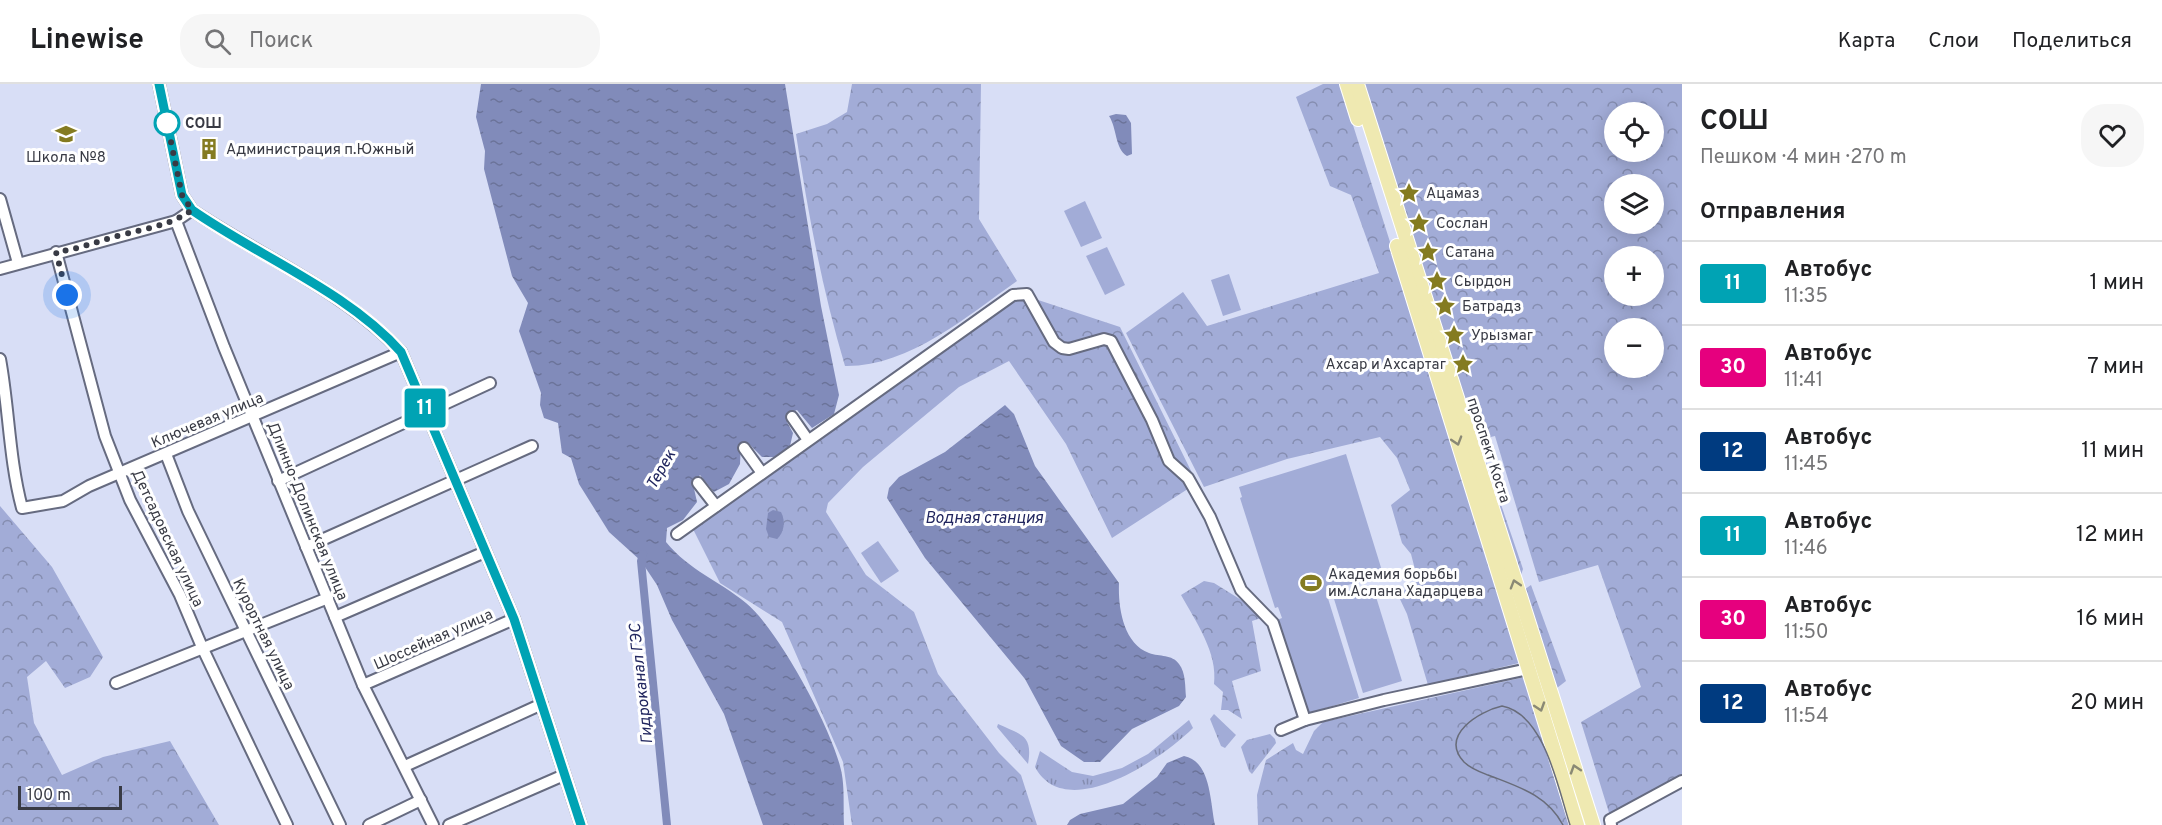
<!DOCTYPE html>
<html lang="ru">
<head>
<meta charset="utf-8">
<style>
  :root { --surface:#fff; --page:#f6f6f6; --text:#202124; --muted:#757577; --line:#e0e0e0 }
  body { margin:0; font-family:Overpass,sans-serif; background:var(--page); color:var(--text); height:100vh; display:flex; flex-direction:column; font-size:22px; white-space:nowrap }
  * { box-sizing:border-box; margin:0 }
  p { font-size:20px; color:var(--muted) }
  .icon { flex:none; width:33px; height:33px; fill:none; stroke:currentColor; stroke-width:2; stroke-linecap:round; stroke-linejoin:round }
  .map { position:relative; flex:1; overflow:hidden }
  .sheet { display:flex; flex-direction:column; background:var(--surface); width:480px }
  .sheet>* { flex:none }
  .badge { padding:0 12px; border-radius:4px; font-size:21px; line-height:39px }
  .fabs { position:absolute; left:1604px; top:18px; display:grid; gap:12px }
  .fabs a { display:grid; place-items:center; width:60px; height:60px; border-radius:50%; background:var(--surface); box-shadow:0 3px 15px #0003; font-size:30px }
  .scale { position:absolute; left:18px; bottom:15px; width:104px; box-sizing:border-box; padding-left:6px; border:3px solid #383a44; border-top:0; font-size:16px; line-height:21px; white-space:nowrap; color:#383a44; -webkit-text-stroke:4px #fff; paint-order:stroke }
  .you { position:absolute; width:30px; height:30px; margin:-15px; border:4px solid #fff; border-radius:50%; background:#1a73e8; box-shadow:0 0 0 9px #1a73e833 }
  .map>.badge { position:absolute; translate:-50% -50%; box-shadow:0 0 0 3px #fff }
  h2 { padding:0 18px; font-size:22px; line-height:54px }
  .round { display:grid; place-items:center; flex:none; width:63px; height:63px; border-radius:24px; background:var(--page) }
  .head { display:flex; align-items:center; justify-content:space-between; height:102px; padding:0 18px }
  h1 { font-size:28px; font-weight:700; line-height:45px }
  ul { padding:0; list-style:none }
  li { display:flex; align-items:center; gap:18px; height:84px; padding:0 18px; border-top:2px solid var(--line) }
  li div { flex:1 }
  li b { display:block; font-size:22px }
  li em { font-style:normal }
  li .badge { min-width:66px; font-weight:700; text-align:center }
  header { display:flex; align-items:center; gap:36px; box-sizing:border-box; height:84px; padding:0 30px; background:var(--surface); border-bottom:2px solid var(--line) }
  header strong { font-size:28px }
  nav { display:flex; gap:33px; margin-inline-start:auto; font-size:21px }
  .search { width:420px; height:54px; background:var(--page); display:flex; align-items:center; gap:15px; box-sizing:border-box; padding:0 21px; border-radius:24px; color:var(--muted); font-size:22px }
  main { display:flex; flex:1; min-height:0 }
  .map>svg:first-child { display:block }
  .grass { fill:url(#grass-tufts) }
  .forest { fill:url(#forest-crowns); fill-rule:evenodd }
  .pitch { fill:#a2acd7 }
  .water { fill:url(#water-ripples) }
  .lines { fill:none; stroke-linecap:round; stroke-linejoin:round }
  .canal { stroke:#818bba; stroke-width:8 }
  .minor-casing { stroke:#666b80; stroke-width:14 }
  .major-casing { stroke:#fff; stroke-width:16 }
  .minor { stroke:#fff; stroke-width:10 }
  .major { stroke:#efe9b1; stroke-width:14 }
  .tram { stroke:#686c7a; stroke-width:1.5 }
  .oneway { stroke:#8a8975 }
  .line-casing { stroke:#fff; stroke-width:14 }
  .line { stroke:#00a3b4; stroke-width:9 }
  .walk { stroke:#383a44; stroke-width:6; stroke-dasharray:0 10.8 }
  .stop-dot { fill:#fff; stroke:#00a3b4; stroke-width:3 }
  .labels { text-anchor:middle; stroke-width:6; stroke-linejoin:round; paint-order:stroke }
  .stop-label { font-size:15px; font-weight:bold; fill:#383a44; stroke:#fff; text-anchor:start }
  .poi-label { font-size:15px; fill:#383a44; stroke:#fff; text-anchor:start }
  .street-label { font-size:15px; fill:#383a44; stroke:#fff }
  .water-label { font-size:16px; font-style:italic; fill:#21265f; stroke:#fff }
</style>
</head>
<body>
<header>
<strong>Linewise</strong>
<div class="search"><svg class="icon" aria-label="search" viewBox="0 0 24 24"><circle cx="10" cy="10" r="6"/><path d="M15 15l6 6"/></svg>Поиск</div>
<nav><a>Карта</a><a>Слои</a><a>Поделиться</a></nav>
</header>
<main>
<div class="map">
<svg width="1682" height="741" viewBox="0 0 1682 741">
  <defs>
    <pattern id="grass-tufts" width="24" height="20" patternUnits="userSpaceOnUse" patternTransform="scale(1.5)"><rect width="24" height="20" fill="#a2acd7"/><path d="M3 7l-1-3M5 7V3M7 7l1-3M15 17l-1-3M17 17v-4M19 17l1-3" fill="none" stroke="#858db0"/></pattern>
    <pattern id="forest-crowns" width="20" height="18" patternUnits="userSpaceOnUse" patternTransform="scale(1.5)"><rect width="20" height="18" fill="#a2acd7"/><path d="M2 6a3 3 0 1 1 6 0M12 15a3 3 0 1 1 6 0" fill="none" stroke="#858db0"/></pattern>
    <pattern id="water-ripples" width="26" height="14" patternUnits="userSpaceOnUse" patternTransform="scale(1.5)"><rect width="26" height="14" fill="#818bba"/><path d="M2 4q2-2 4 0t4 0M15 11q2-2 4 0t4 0" fill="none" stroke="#6b7399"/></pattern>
  </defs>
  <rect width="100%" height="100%" fill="#d8def6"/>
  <!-- grass -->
  <g class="grass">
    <polygon points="1214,630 1236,651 1225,664 1221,662 1210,635"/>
    <path d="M1189,636L1193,644C1163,674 1066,741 1035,683L1040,667L1072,688L1093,692L1122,684L1148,670Z"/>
    <path d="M998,640C1022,651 1033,651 1028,680L997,643Z"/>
    <polygon points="1270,650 1275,655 1276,659 1252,690 1249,687 1241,663 1247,656"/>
  </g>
  <!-- forest -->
  <g class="forest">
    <path d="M852,0H981L979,135L1017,197C967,232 909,283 845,282C822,205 808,129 796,50L827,40L847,28Z"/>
    <polygon points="1323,0 1340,0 1523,578 1428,601 1407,530 1398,511 1418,497 1411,470 1402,459 1391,421 1410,406 1397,374 1380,353 1287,375 1204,403 1126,249 1183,208 1207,242 1379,189 1351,111 1330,102 1296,13"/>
    <path d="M1360,0H1682V691L1610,732L1581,638L1641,603L1598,481L1539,498L1495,352L1474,357ZM1614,28H1653V68H1614ZM1614,100H1653V140H1614ZM1614,172H1653V212H1614ZM1614,244H1653V284H1614Z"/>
    <polygon points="1020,210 1120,243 1197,399 1112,454 1066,360 1009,277 959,303 863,383 828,419 826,428 866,491 914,528 938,590 999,669 1021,691 1037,741 852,741 843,678 782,538 720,499 692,443"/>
    <polygon points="1481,362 1523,485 1521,491 1517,491 1477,363"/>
    <polygon points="0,422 52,483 103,573 90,593 65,604 46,577 27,593 34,639 62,691 103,673 170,657 219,741 0,741"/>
    <path d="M1204,497L1214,499L1267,532L1252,537L1261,587L1232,597L1242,635L1228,626H1221L1223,608L1214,600C1218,569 1196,538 1181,511Z"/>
    <polygon points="1531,501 1566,597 1557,604 1553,603 1522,507"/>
    <polygon points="1525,593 1570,741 1258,741 1257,711 1266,676 1293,659 1296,666 1303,670 1314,647 1323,638"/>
  </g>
  <!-- pitch -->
  <g class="pitch">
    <polygon points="1085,117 1102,154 1081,163 1064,127"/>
    <polygon points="1107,163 1125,201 1105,211 1086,172"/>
    <polygon points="1229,190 1241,226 1223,232 1211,196"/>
    <polygon points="1346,370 1383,490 1326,508 1359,614 1306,630 1277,536 1282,534 1278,523 1275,524 1240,414 1242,413 1239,403"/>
    <polygon points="878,457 899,487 881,499 861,469"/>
    <polygon points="1373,503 1402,597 1363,609 1334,515"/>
  </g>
  <!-- water -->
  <g class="water">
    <path d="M481,0H785L821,222L839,311L834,330L812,344L797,326L788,330L787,338L793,349L790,362L774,373H762L747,358L741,359L740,380L729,400L714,408L700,391L693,400L697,418L683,436L667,444L666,458C690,487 718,496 746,519C778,545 832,645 841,686C845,703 843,724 844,741H763L724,630L672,536L657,501L641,477L609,448L579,400L571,374L562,369L558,339L544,334L540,321L541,309L519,247L528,219L512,192L484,85L485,67L476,33Z"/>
    <path d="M1116,30L1126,31L1131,39L1132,70L1127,72C1115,65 1117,44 1109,32Z"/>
    <path d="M1005,321L1014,330L1035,382L1119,499C1118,523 1123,559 1149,569C1160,573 1172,570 1179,580C1186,589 1185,603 1186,613L1179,622L1132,645L1100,678H1084L1061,662L1025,595L925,474L887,414L889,404L899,393L945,368Z"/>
    <path d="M773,426L781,428C786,437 784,449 777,455L769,453L766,445L768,429Z"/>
    <path d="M1184,672C1211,677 1210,718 1215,741H1067L1070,736L1080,730L1123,720L1157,693L1167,679Z"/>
  </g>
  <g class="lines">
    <!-- canal -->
    <polyline class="canal" points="643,470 641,477 667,741"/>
    <defs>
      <g id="minor">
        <path d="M159,0L182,111L192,126C258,171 348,209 401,268L514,535L581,741"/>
        <polyline points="0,115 18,179"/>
        <polyline points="192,126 176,137 224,263 363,601 433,741"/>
        <polyline points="56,168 105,352 130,416 180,511 202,563 287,741"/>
        <polyline points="0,185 176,137"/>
        <path d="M0,275C9,324 9,375 22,424L63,417L89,402L401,268"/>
        <polyline points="792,333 808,356"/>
        <polyline points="744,364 762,389"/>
        <polyline points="166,370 188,427 340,741"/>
        <polyline points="278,397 490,299"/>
        <polyline points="698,399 716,422"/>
        <polyline points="677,450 1013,211 1027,210 1054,258 1062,264 1069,265 1104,255 1111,257 1152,336 1169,377 1188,394 1210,433 1241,506 1273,539 1305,636"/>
        <polyline points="306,463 532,362"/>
        <polyline points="335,533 485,468"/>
        <polyline points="116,599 328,514"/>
        <polyline points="363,601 514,535"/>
        <polyline points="1281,646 1305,636 1384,616 1533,584"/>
        <polyline points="405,682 542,620"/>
        <polyline points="369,741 421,716"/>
        <polyline points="449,741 564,691"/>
        <polyline points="1611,741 1610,736 1682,697"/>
      </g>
      <g id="major">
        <polyline points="1347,0 1358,35"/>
        <polyline points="1357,0 1593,741"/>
        <polyline points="1397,162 1577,741"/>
      </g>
    </defs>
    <!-- minor casing -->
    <use href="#minor" class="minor-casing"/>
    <!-- major casing -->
    <use href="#major" class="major-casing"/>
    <!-- minor -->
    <use href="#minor" class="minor"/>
    <!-- major -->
    <use href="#major" class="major"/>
    <!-- tram -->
    <path class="tram" d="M1563,741C1547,711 1519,703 1488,691C1480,688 1471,685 1464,678C1439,651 1480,627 1502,622C1545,630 1558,705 1570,741"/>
  </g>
  <!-- one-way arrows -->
  <defs><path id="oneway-chevron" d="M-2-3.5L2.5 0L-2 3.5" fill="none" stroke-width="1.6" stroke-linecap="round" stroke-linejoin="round" transform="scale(1.5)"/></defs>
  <g class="oneway">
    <use href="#oneway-chevron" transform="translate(1457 357) rotate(73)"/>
    <use href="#oneway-chevron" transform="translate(1515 500) rotate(-107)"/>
    <use href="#oneway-chevron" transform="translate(1540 623) rotate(72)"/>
    <use href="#oneway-chevron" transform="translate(1575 685) rotate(-108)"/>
  </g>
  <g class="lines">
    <defs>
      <path id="line" d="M159,0L182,111L192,126C258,172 348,208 401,268L514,535L581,741"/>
    </defs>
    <!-- line casing -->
    <use href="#line" class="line-casing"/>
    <!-- line -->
    <use href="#line" class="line"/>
    <!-- walk -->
    <path class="walk" d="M67,211L56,168C79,165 99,157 121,151C147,144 169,142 192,126L182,111L167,39"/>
  </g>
  <!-- icons -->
  <defs>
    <symbol id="school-bare" viewBox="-9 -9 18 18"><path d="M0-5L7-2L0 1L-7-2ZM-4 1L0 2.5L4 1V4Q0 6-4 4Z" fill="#847b21" stroke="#fff" stroke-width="2.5" paint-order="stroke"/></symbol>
    <symbol id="building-bare" viewBox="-9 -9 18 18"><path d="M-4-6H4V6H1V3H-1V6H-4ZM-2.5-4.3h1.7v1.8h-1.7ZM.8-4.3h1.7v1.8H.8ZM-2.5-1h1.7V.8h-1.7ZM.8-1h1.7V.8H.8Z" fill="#847b21" stroke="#fff" stroke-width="2.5" paint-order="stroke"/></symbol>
    <symbol id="sight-bare" viewBox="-9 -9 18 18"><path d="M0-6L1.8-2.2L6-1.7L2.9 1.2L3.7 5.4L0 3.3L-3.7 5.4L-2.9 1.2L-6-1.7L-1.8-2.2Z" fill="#847b21" stroke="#fff" stroke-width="2.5" paint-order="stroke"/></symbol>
    <symbol id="stadium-bare" viewBox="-9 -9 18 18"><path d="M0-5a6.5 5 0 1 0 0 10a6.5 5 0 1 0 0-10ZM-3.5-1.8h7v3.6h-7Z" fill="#847b21" stroke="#fff" stroke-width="2.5" paint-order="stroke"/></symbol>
  </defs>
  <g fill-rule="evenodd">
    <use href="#school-bare" x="51" y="35" width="30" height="30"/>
    <use href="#building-bare" x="194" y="50" width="30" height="30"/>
    <use href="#sight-bare" x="1394" y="94" width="30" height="30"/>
    <use href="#sight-bare" x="1404" y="124" width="30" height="30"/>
    <use href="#sight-bare" x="1413" y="153" width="30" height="30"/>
    <use href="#sight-bare" x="1422" y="182" width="30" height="30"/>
    <use href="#sight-bare" x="1430" y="207" width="30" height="30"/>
    <use href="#sight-bare" x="1439" y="236" width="30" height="30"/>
    <use href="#sight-bare" x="1448" y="265" width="30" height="30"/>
    <use href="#stadium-bare" x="1296" y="484" width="30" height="30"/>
  </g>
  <!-- markers -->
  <circle class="stop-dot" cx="167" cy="39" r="12"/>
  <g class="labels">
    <!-- stop labels -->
    <g class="stop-label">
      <text x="185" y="44">СОШ</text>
    </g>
    <!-- poi labels -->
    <g class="poi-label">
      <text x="226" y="70">Администрация п.Южный</text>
      <text x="66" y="78" text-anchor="middle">Школа №8</text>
      <text x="1426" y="114">Ацамаз</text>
      <text x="1436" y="144">Сослан</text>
      <text x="1445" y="173">Сатана</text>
      <text x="1454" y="202">Сырдон</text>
      <text x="1462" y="227">Батрадз</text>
      <text x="1471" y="256">Урызмаг</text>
      <text x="1446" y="285" text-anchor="end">Ахсар и Ахсартаг</text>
      <text x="1328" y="495">Академия борьбы<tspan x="1328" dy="17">им.Аслана Хадарцева</tspan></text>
    </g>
    <!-- street labels -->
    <g class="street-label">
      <text transform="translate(207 336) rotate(-23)" y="5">Ключевая улица</text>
      <text transform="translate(1489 366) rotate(72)" y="5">проспект Коста</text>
      <text transform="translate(308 427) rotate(68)" y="5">Длинно-Долинская улица</text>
      <text transform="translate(168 454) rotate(65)" y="5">Детсадовская улица</text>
      <text transform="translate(264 550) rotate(64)" y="5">Курортная улица</text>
      <text transform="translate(433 555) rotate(-24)" y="5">Шоссейная улица</text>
    </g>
    <!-- water labels -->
    <g class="water-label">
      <text transform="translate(660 385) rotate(-60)" y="6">Терек</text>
      <text x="984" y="439">Водная станция</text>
      <text transform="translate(640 600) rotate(-96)" y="6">Гидроканал ГЭС</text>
    </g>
  </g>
</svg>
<div class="fabs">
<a><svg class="icon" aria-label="locate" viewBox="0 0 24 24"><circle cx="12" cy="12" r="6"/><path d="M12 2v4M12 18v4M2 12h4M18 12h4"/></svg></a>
<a><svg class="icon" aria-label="layers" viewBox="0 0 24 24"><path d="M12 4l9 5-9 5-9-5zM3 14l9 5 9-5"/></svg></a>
<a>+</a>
<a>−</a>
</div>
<div class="scale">100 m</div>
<div class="you" style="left:67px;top:211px"></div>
<b class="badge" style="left:425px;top:324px;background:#00a3b4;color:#fff">11</b>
</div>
<section class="sheet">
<div class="head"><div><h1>СОШ</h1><p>Пешком · 4 мин · 270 m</p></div><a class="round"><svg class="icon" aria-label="heart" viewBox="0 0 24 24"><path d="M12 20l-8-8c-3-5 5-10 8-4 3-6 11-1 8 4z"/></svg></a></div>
<h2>Отправления</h2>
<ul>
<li><span class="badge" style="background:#00a3b4;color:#fff">11</span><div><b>Автобус</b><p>11:35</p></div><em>1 мин</em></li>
<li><span class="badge" style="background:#e6007e;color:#fff">30</span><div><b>Автобус</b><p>11:41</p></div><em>7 мин</em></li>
<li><span class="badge" style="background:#003b80;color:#fff">12</span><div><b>Автобус</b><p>11:45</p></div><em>11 мин</em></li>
<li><span class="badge" style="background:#00a3b4;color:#fff">11</span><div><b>Автобус</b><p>11:46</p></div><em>12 мин</em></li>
<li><span class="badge" style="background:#e6007e;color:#fff">30</span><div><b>Автобус</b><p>11:50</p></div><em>16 мин</em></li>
<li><span class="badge" style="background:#003b80;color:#fff">12</span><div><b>Автобус</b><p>11:54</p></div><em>20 мин</em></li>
</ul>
</section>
</main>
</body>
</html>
